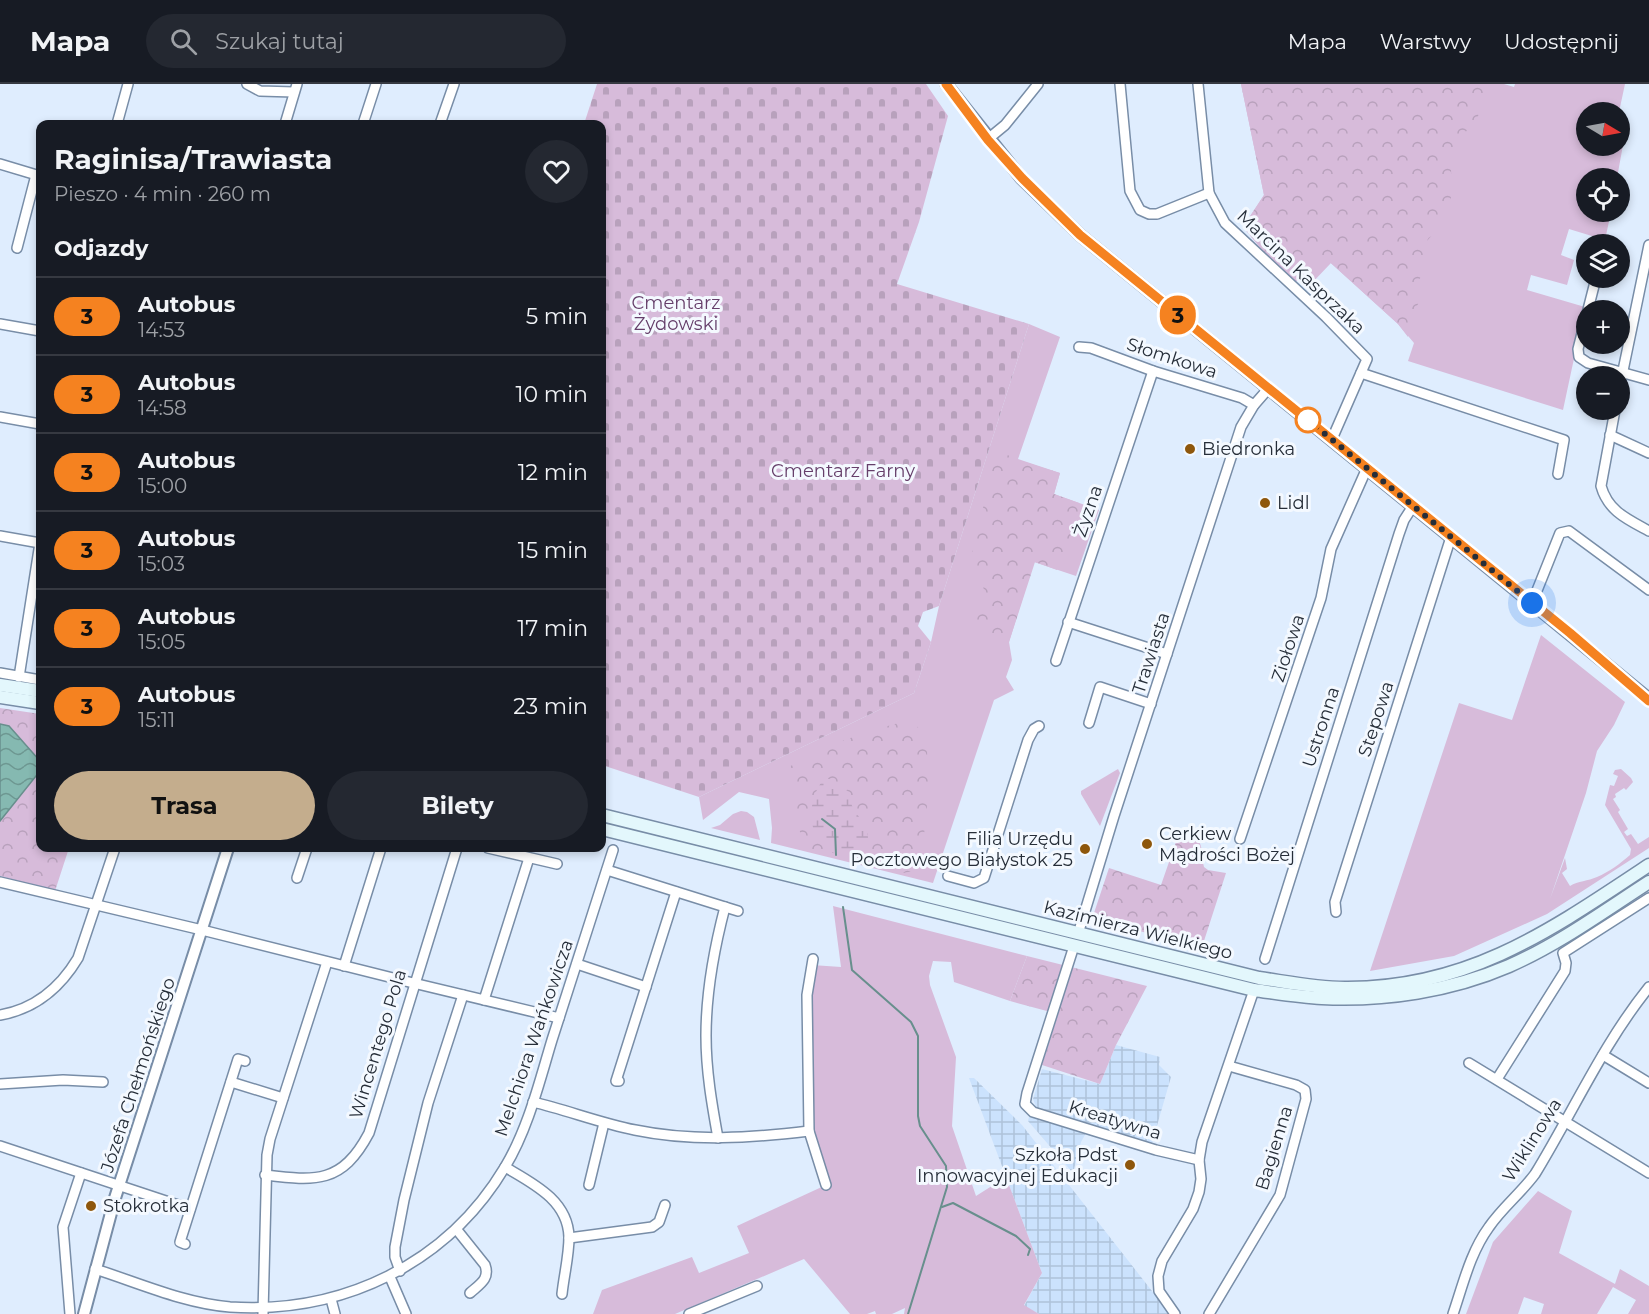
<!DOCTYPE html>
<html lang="pl">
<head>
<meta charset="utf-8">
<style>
  :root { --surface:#171b24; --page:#242831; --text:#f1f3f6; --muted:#9ea1a6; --line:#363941; --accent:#c4ad8d }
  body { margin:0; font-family:Montserrat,sans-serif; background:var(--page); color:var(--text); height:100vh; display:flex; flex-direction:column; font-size:22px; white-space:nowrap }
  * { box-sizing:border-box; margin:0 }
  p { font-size:20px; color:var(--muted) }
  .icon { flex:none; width:33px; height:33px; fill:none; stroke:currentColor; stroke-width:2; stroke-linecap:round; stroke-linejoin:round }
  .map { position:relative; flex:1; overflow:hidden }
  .panel { position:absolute; left:36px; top:36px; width:570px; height:732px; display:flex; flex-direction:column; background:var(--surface); border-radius:12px; box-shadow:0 3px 9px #0003 }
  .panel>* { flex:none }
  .badge { padding:0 12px; border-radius:20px; font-size:21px; line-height:39px }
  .needle { width:39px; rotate:100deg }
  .controls { position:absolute; left:1576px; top:18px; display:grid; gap:12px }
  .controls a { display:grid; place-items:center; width:54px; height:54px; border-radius:50%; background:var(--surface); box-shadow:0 3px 9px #0003; font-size:30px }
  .you { position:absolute; width:30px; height:30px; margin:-15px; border:4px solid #fff; border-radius:50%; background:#1a73e8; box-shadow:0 0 0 9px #1a73e833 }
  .map>.badge { position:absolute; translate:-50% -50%; box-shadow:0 0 0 3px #fff }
  h2 { padding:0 18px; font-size:22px; line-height:54px }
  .round { display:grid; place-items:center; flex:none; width:63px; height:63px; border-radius:32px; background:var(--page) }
  .headline { display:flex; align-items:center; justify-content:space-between; height:102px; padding:0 18px }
  h1 { font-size:28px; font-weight:700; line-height:45px }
  .action { display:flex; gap:12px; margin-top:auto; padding:12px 18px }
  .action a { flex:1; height:69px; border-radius:36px; background:var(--accent); color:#111; font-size:24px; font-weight:700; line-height:69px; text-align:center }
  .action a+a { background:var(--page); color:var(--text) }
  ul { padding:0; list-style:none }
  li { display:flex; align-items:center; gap:18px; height:78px; padding:0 18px; border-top:2px solid var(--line) }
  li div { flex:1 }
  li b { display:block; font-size:22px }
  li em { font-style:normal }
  li .badge { min-width:66px; font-weight:700; text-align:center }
  header { display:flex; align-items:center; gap:36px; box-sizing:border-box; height:84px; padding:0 30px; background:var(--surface); border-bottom:2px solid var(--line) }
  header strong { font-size:28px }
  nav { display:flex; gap:33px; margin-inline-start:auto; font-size:21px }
  .search { width:420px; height:54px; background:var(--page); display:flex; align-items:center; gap:15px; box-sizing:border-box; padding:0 21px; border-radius:33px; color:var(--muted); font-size:22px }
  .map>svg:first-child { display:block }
  .industrial { fill:url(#industrial-grid) }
  .grass { fill:#d7bbda }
  .forest { fill:url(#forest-crowns) }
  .wetland { fill:url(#wetland-marsh) }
  .cemetery { fill:url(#cemetery-stones) }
  .water { fill:url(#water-waves); stroke:#688f8d; stroke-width:1.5 }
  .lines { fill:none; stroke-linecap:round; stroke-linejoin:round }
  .stream { stroke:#688f8d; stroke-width:2 }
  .minor-casing { stroke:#788da7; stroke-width:12 }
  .tertiary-casing { stroke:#788da7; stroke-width:14 }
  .secondary-casing { stroke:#788da7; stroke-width:15 }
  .minor { stroke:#fff; stroke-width:9 }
  .tertiary { stroke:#fff; stroke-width:10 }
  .secondary { stroke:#e3f7fc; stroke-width:12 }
  .line-casing { stroke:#fff; stroke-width:14 }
  .line { stroke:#f58220; stroke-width:9 }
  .walk { stroke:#262e39; stroke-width:6; stroke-dasharray:0 10.8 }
  .stop-dot { fill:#fff; stroke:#f58220; stroke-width:3 }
  .poi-dot { fill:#8e570c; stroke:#f4f9ff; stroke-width:2 }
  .labels { text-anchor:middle; stroke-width:6; stroke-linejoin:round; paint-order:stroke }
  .street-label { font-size:18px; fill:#262e39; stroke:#f4f9ff }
  .park-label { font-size:18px; fill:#653e6a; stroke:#f4f9ff }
  .poi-label { font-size:18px; fill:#262e39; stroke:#f4f9ff; text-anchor:start }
</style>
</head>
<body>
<header>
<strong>Mapa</strong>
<div class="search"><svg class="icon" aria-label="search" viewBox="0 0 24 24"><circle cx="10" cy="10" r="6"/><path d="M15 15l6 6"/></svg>Szukaj tutaj</div>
<nav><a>Mapa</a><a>Warstwy</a><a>Udostępnij</a></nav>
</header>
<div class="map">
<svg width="1649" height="1230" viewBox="0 0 1649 1230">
  <defs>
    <pattern id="industrial-grid" width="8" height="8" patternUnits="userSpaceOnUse" patternTransform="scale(1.5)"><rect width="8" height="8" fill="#cbe2fd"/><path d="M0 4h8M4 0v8" fill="none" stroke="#aec2da"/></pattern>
    <pattern id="forest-crowns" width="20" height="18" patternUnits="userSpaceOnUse" patternTransform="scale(1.5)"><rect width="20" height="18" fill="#d7bbda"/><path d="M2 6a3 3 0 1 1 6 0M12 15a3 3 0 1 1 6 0" fill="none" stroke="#b8a1bc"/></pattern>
    <pattern id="wetland-marsh" width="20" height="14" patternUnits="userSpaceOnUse" patternTransform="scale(1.5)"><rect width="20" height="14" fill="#d7bbda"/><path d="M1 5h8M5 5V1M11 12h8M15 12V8" fill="none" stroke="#b8a1bc"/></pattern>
    <pattern id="cemetery-stones" width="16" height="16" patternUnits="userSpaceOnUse" patternTransform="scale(1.5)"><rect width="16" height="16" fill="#d7bbda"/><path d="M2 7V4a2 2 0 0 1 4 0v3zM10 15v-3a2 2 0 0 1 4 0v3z" fill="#b8a1bc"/></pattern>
    <pattern id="water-waves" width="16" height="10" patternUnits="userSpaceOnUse" patternTransform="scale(1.5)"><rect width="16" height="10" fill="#85b9b1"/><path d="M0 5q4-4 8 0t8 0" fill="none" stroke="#6d9791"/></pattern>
  </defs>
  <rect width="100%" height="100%" fill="#dfedfe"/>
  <!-- industrial -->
  <g class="industrial">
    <polygon points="1116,961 1160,973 1159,981 1171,993 1152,1059 1036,1023 1033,1015 1042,985 1100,1000"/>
    <polygon points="969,994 974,994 1022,1041 1170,1230 1039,1230 1024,1222 1042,1189"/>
    <polygon points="1029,1033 1086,1049 1081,1058 1073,1089 1028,1037"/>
  </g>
  <!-- grass -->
  <g class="grass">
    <polygon points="1241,0 1504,0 1514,3 1515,0 1625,0 1619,28 1587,28 1587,62 1623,61 1617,94 1587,94 1587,128 1611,128 1605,156 1569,145 1561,171 1574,176 1567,201 1531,191 1527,206 1585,223 1563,326 1408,277 1414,259 1398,240 1331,179 1310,201 1303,195 1300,197 1294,197 1264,168 1243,143 1264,111"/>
    <polygon points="1029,240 1060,253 1018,375 1060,389 1054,410 1099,426 1076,492 1034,478 1009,558 1012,576 1006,593 1014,606 994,616 933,799 771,759 772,744 769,715 739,708 703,736 699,713 914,609 931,558 939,522"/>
    <path d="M1541,551L1625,618L1614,641L1597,667L1586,709L1550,815L1565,774L1567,785L1562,789L1570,802C1578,797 1588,797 1597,793C1609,788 1621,779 1630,771L1631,765L1605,721L1610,701L1614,702L1618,692L1613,690L1615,686L1621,685L1631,694L1633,698L1626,706L1624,704L1615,710L1616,713L1613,715L1620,726L1618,728L1628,745L1624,748L1627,752L1631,750L1638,760L1649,753V764L1547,830L1454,872L1370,887L1459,619L1512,636Z"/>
    <polygon points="1118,685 1120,689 1100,742 1081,710 1081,707"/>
    <polygon points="741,727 747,728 754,733 760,756 711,744 720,741 733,730"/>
    <polygon points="833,822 1027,872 1010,917 954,898 951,878 933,877 929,892 930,901 956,973 952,1042 976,1112 1006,1093 1042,1189 1024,1221 1039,1230 904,1230 905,1224 892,1230 876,1230 875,1227 867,1230 850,1230 804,1175 675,1230 593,1230 602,1206 692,1173 699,1189 749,1169 737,1142 826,1101 809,1047 807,911 812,881 841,883"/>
    <polygon points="1538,1107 1572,1127 1559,1169 1615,1200 1620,1185 1649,1202 1649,1230 1628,1230 1636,1216 1613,1203 1597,1230 1541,1230 1544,1220 1524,1213 1518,1230 1466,1230 1493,1158"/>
  </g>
  <!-- forest -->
  <g class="forest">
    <path d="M1241,0H1489L1476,38L1456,57L1455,77L1451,86L1452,108L1450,118L1441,141L1426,158L1427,177L1417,202L1421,216L1411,230L1408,253L1398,240L1324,173L1306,177C1294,168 1279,164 1264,168L1243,143L1264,111Z"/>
    <path d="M997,366L1018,376L1060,389L1054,410L1079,419C1078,450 1076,461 1057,486L1035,478L1009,558C999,560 974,552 974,539C975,531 983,521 987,513L983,503L969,482Z"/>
    <polygon points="0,624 40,630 40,764 69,764 55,807 0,792"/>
    <path d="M902,638L915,640L925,652L930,692L923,761L918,782L914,787L903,789L808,765L802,760L789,683C824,661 862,649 902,638Z"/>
    <path d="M1186,750C1205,752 1201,770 1204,783L1208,786L1226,789L1202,863L1092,835L1109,784L1161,801L1177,755Z"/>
    <polygon points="1027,872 1147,902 1116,961 1100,1000 1042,981 1058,930 1010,917"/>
  </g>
  <!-- wetland -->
  <path class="wetland" d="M824,695H830L849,708L852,722L866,744L868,753L867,761L860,769L836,771C831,767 825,764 821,759C806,741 810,711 824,695Z"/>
  <!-- cemetery -->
  <polygon class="cemetery" points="597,0 926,0 948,32 919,138 897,200 1029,240 939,522 923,528 918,542 931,558 914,609 699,713 602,681 602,40 584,40"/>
  <!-- water -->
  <polygon class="water" points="0,640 9,642 40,677 40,687 0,737"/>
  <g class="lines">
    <!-- stream -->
    <g class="stream">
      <polyline points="822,735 835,745 836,771"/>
      <polyline points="843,823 852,886 911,938 918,952 918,1032 920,1042 946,1082 947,1103 908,1230"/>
      <polyline points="942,1123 953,1119 1016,1152 1030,1165 1028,1171"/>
    </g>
    <defs>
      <g id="minor">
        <polyline points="247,0 260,7 294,8"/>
        <polyline points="1120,0 1130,107 1140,126 1149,130 1157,130 1209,109"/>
        <polyline points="1198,0 1209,109 1225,139 1326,233 1367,275 1332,355"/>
        <polyline points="117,40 128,0"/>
        <polyline points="285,40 297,0"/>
        <polyline points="363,40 376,0"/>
        <polyline points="440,40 454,0"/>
        <polyline points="988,55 1005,41 1038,0"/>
        <polyline points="0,80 40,92"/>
        <polyline points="17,164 36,91"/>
        <polyline points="1596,194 1578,265 1579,273 1588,279 1649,296"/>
        <polyline points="0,240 40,247"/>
        <polyline points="1079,263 1091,264 1153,287 1242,314 1254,321"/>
        <polyline points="1361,289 1564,356 1558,390"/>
        <polyline points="1620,301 1649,161"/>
        <path d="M1615,326L1601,402C1608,427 1627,435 1649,447"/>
        <polyline points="0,333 40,340"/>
        <polyline points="1610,351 1649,369"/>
        <polyline points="0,452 40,459"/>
        <polyline points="1532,519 1560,449 1569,447 1649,506"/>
        <polyline points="1068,538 1167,570"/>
        <polyline points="1056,577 1153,287"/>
        <polyline points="0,589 40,596"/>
        <polyline points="19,593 40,459"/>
        <polyline points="1089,639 1100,603 1151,620"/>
        <polyline points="1240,755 1321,514 1331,465 1367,384"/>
        <polyline points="488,764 557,780"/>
        <path d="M607,786L725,823C714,865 706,909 706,952C706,987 712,1021 718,1054"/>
        <polyline points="948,792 974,799 984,794 1028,656 1034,645 1039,642"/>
        <polyline points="297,794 307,764"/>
        <polyline points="0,798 202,846 405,897 559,934"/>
        <polyline points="725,823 738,827"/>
        <polyline points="1336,828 1335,818 1451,453"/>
        <polyline points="1078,850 1114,732 1241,343 1254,321 1268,305"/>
        <polyline points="1074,862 1027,1009 1025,1020 1033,1028 1156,1066 1199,1076"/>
        <polyline points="813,875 807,911 809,1047 826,1101"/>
        <polyline points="1265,875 1399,450 1404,436 1413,422"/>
        <polyline points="577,880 646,903"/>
        <polyline points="344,882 381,764"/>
        <polyline points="484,916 529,774"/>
        <path d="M0,931C35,925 60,904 78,874L115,764"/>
        <polyline points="1603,971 1649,999"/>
        <polyline points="1469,979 1649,1089"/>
        <polyline points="1497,995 1565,887 1566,879 1563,869 1649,814"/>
        <polyline points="619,997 616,997 676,808"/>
        <polyline points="231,998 283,1014"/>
        <polyline points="0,1000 63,996 103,998"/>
        <path d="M533,1018C567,1026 600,1039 635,1046C693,1058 751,1054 809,1047"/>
        <polyline points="0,1062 190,1125"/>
        <path d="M505,1083C532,1099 568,1116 569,1153C569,1172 564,1191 562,1210"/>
        <path d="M265,1091C316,1097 342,1100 369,1049L457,764"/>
        <polyline points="589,1101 604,1039"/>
        <path d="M457,1146L485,1181C490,1195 480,1200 470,1209"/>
        <polyline points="569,1154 652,1143 659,1138 665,1121"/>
        <polyline points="185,1160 180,1158 238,975 245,977"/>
        <path d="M95,1185C139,1199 183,1219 230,1223C343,1230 447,1180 505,1083C528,1045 539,999 552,956C572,893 593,830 613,766"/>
        <polyline points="400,1187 395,1173 395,1163 404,1116 428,1019 463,911"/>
        <polyline points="390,1193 406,1230"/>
        <polyline points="331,1215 335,1230"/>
        <polyline points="263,1229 267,1071 270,1055 327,878"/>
        <polyline points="70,1230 63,1143 81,1089"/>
        <polyline points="689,1230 757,1202"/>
        <polyline points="1175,1230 1159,1207 1158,1192 1162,1177 1193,1125 1199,1108 1201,1095 1199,1076 1202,1058 1254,906"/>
        <polyline points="1209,1230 1280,1111 1306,1015 1305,1006 1296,1001 1229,982"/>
        <path d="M1453,1230C1463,1201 1470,1169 1489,1143C1502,1124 1521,1109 1535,1090C1573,1028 1603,960 1649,903"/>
      </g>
      <g id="tertiary">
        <polyline points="946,0 1021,94 1080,151 1649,615"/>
        <polyline points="84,1230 115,1114 228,764"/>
      </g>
      <g id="secondary">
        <polyline points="0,601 40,607"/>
        <polyline points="0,613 40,619"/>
        <path d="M602,731L1259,894C1287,898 1316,904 1345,904C1468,905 1551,846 1649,781"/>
        <path d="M602,745L1254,906C1276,909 1299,913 1322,914C1385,917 1451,907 1509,882C1559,860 1604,827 1649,798"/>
      </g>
    </defs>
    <!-- minor casing -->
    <use href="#minor" class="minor-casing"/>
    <!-- tertiary casing -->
    <use href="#tertiary" class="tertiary-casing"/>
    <!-- secondary casing -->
    <use href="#secondary" class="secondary-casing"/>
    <!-- minor -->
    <use href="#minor" class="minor"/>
    <!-- tertiary -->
    <use href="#tertiary" class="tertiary"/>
    <!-- secondary -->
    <use href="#secondary" class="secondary"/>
  </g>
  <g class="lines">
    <defs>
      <polyline id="line" points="946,0 988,56 1022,94 1080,151 1570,549 1649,617"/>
    </defs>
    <!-- line casing -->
    <use href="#line" class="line-casing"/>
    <!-- line -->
    <use href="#line" class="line"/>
    <!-- walk -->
    <polyline class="walk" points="1308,336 1532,519"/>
  </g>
  <!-- markers -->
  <circle class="stop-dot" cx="1308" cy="336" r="12"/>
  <g class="poi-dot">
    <circle cx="1190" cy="365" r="6"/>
    <circle cx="1265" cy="419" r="6"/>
    <circle cx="1147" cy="760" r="6"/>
    <circle cx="1085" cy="765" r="6"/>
    <circle cx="1130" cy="1081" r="6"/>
    <circle cx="91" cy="1122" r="6"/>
  </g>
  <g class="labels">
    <!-- street labels -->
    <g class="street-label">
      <text transform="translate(1301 188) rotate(44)" y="6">Marcina Kasprzaka</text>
      <text transform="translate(1172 274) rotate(18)" y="6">Słomkowa</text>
      <text transform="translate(1088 427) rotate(-71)" y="6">Żyzna</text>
      <text transform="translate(1288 564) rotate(-72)" y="6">Ziołowa</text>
      <text transform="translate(1151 569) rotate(-72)" y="6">Trawiasta</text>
      <text transform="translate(1376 635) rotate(-72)" y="6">Stepowa</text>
      <text transform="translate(1321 643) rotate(-72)" y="6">Ustronna</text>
      <text transform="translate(1138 846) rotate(14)" y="6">Kazimierza Wielkiego</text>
      <text transform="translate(534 954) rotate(-71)" y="6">Melchiora Wańkowicza</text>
      <text transform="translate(378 960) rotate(-73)" y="6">Wincentego Pola</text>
      <text transform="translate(138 991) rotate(-72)" y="6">Józefa Chełmońskiego</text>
      <text transform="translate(1115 1036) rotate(17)" y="6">Kreatywna</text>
      <text transform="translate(1532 1056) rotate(-58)" y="6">Wiklinowa</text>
      <text transform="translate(1274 1064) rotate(-73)" y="6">Bagienna</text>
    </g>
    <!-- park labels -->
    <g class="park-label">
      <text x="676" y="225">Cmentarz<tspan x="676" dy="21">Żydowski</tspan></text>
      <text x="843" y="393">Cmentarz Farny</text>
    </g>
    <!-- poi labels -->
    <g class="poi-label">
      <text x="1202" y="371">Biedronka</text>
      <text x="1277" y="425">Lidl</text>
      <text x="1159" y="756">Cerkiew<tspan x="1159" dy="21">Mądrości Bożej</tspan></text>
      <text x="1073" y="761" text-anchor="end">Filia Urzędu<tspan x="1073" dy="21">Pocztowego Białystok 25</tspan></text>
      <text x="1118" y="1077" text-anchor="end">Szkoła Pdst<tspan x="1118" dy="21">Innowacyjnej Edukacji</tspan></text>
      <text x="103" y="1128">Stokrotka</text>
    </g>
  </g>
</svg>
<div class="controls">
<a><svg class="needle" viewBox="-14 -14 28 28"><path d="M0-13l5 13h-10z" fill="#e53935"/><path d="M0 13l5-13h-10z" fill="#9ea1a6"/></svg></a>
<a><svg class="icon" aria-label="locate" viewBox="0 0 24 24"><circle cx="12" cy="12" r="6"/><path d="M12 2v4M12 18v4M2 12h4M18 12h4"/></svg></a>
<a><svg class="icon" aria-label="layers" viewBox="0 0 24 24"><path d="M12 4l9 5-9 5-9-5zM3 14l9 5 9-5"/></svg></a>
<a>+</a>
<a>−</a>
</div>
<div class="you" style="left:1532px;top:519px"></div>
<b class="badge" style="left:1178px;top:231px;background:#f58220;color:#111">3</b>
<section class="panel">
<div class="headline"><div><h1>Raginisa/Trawiasta</h1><p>Pieszo · 4 min · 260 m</p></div><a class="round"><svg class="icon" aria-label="heart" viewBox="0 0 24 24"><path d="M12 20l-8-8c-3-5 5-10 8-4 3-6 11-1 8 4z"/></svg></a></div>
<h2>Odjazdy</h2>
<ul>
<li><span class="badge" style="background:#f58220;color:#111">3</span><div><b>Autobus</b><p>14:53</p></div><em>5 min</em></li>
<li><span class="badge" style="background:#f58220;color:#111">3</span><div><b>Autobus</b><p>14:58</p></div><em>10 min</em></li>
<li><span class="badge" style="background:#f58220;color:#111">3</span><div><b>Autobus</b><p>15:00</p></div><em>12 min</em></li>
<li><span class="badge" style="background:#f58220;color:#111">3</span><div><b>Autobus</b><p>15:03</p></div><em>15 min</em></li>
<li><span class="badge" style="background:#f58220;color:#111">3</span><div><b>Autobus</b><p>15:05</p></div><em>17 min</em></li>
<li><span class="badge" style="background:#f58220;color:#111">3</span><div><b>Autobus</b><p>15:11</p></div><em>23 min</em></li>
</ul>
<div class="action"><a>Trasa</a><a>Bilety</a></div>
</section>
</div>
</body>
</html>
